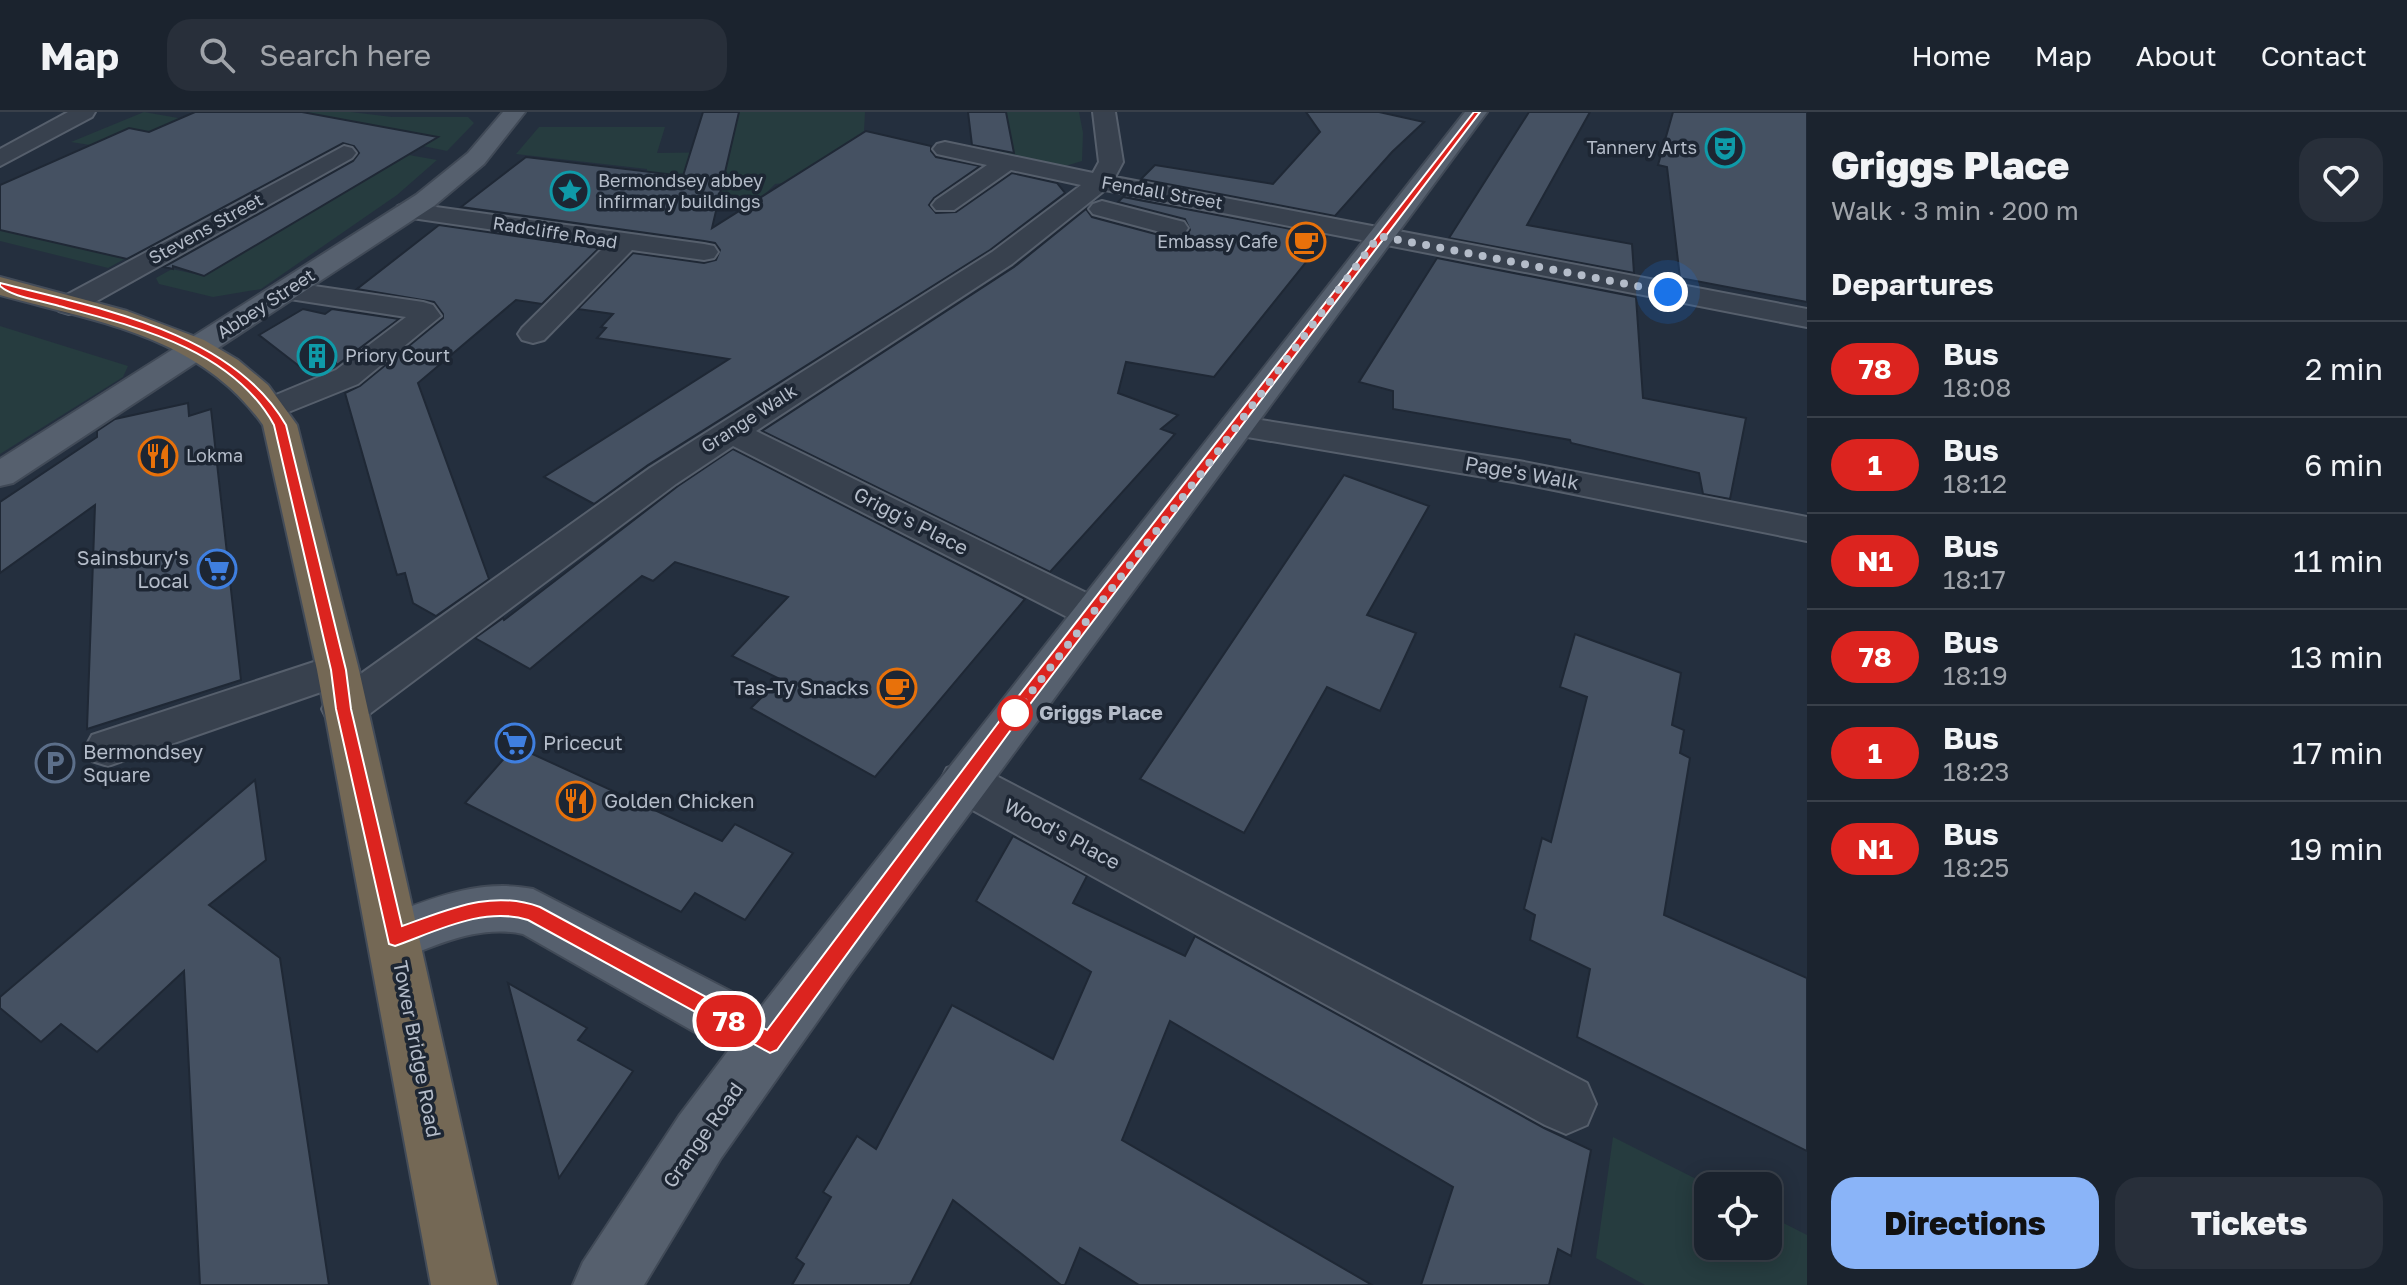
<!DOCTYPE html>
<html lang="en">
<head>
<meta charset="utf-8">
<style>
  :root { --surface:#1b232e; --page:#282f3a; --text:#f1f3f6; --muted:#a0a4aa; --line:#39404a; --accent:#8ab4f8 }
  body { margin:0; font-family:"Golos Text",sans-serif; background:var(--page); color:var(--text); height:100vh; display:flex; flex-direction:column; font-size:30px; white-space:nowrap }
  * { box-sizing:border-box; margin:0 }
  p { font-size:26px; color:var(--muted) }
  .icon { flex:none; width:44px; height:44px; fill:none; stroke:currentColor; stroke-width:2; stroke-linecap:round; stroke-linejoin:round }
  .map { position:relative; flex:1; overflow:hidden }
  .side { display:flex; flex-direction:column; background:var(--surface); width:600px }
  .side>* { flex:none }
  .badge { padding:0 16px; border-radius:26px; font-size:28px; line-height:52px }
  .controls { position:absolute; left:1694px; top:1060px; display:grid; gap:16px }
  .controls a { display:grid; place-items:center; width:88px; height:88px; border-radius:16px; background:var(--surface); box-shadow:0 4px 20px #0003,0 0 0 2px var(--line); font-size:40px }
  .you { position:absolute; width:40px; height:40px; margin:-20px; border:6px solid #fff; border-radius:50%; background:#1a73e8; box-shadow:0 0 0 12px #1a73e833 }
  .map>.badge { position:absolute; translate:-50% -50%; box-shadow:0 0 0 4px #fff }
  h2 { padding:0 24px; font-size:30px; line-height:72px }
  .round { display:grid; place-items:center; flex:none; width:84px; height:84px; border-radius:24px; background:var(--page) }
  .head { display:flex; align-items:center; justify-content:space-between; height:136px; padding:0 24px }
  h1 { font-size:38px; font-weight:800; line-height:60px }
  .action { display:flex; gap:16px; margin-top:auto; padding:16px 24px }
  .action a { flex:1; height:92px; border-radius:24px; background:var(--accent); color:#111; font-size:32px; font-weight:800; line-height:92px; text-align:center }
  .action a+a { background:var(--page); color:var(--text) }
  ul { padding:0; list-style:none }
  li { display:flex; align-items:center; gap:24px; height:96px; padding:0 24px; border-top:2px solid var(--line) }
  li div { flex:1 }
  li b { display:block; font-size:30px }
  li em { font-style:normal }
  li .badge { min-width:88px; font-weight:700; text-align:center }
  header { display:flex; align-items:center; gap:48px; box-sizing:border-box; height:112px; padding:0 40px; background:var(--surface); border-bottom:2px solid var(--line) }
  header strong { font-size:38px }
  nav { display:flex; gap:44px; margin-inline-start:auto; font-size:28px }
  .search { width:560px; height:72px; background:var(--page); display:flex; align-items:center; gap:20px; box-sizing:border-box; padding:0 28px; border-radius:24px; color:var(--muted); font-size:30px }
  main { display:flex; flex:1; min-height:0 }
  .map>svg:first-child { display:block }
  .green { fill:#263c3f }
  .building { fill:#455162; stroke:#1f2835; stroke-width:2 }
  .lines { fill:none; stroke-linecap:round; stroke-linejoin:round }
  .minor-casing { stroke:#565f6c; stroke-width:4 }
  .major-casing { stroke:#414a57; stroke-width:4 }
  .highway-casing { stroke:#434c59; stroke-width:4 }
  .minor { fill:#38414e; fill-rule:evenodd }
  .major { fill:#56606e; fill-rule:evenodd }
  .highway { fill:#746855; fill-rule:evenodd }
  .line { fill:#dc241f; stroke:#fff; stroke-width:2 }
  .walk { stroke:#b4bcc9; stroke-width:8; stroke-dasharray:0 14.4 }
  .stop-dot { fill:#fff; stroke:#dc241f; stroke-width:4 }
  .labels { text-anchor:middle; stroke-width:7; stroke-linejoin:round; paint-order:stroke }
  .far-poi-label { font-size:18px; fill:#b4bcc9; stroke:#1d2633; text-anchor:start }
  .far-street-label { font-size:18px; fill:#b4bcc9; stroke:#1d2633 }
  .street-label { font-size:20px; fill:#b4bcc9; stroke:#1d2633 }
  .poi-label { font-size:20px; fill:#b4bcc9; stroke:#1d2633; text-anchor:start }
  .stop-label { font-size:20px; font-weight:bold; fill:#b4bcc9; stroke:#1d2633; text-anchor:start }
</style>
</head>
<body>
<header>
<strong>Map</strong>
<div class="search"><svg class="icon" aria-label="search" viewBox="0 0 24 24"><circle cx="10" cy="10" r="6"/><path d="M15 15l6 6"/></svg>Search here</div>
<nav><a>Home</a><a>Map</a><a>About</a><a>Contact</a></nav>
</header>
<main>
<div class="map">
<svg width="1807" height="1173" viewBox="0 0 1807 1173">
  <rect width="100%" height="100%" fill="#242f3e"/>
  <!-- green -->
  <g class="green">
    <polygon points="144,0 319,31 29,124 120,146 130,144 108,156 0,129 0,92 121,20 90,33 71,30"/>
    <polygon points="302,0 351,0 392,5 468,5 474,11 447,39 423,34 437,25"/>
    <polygon points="739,0 865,0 864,19 784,71 775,72 755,92 643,78 647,57 516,42 539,15 665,15 657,41 730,40"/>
    <polygon points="1006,0 1079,0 1083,21 1082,49 1062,55 1001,42 998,19"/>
    <polygon points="409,43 437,48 397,83 261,177 213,185 159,172 156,166 172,157 204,164"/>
    <polygon points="0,214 128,254 123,265 0,342"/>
    <polygon points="1613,1025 1710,1074 1708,1134 1768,1134 1768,1103 1807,1123 1807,1173 1645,1173 1596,1146"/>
  </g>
  <!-- building -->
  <g class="building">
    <polygon points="195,0 302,0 438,25 204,164 173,154 173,157 164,155 353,49 359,41 354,34 343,31 127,147 0,118 0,73 129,16 149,20"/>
    <polygon points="703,0 739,0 712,116 866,19 931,34 931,39 936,45 980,54 934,86 929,93 936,101 956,100 1012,61 1057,71 1065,81 990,138 648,353 594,392 544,365 729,247 597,226 606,216 601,215 613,202 578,197 633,141 704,151 716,148 720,138 715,131 704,129 461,95 526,45 683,64"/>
    <polygon points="968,0 1006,0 1014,41 972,33"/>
    <polygon points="1306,0 1379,0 1424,10 1392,40 1335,104 1141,67 1155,53 1273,72 1320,20"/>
    <polygon points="1529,0 1590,0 1527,113 1632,132 1634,161 1449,126"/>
    <polygon points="1673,0 1807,0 1807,190 1680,166 1667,55 1658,53"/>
    <polygon points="1123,85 1327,124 1214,265 1126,250 1118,281 1178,303 1161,317 1175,322 1050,460 762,319 1014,155 1086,97 1092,105 1174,127 1185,125 1190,118 1185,107 1118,90"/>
    <polygon points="439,113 599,136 542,192 516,188 418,271 489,467 436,504 413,491 405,461 397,463 345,281 360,274 443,206 443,202 434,190 357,177"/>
    <polygon points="1437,146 1636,185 1643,286 1746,306 1730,387 1703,382 1699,361 1571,331 1570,328 1393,297 1393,279 1359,270"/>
    <polygon points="303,197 325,202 332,197 399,207 337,253 336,251 321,261 308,261 259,223"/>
    <polygon points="188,291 189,304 211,297 241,568 87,617 95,393 0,461 0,390 97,325 97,319 115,307"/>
    <polygon points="733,337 1025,487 875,665 751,596 780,567 732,544 788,485 675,450 653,469 642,464 530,557 475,526 503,506 504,508 678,374"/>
    <polygon points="1344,363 1429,394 1367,503 1416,521 1380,599 1327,575 1244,721 1140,667"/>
    <polygon points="1575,522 1681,561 1672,613 1684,618 1680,641 1690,646 1664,803 1807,866 1807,1039 1577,925 1590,857 1530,828 1535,803 1524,797 1542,726 1551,730 1587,585 1560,575"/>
    <polygon points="515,634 722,729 735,712 793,741 745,808 695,781 681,800 465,691"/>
    <polygon points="255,668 266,748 209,793 280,846 329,1173 200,1173 184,859 97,940 61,912 41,930 0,896 0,885"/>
    <polygon points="1013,724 1087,764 1073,791 1185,844 1195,824 1544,1016 1591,1038 1571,1144 1558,1137 1549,1173 1421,1173 1453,1075 1170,909 1122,1028 1372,1173 1139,1173 1080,1136 1065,1173 1061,1173 953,1088 910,1173 792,1173 804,1152 796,1146 831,1085 823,1080 857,1024 876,1037 952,893 1053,947 1091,860 976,789"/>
    <polygon points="508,871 587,916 578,928 633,959 559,1066"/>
  </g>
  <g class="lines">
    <defs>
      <g id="minor">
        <polygon points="68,0 95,0 92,5 0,54 0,37"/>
        <polygon points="1093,0 1115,0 1123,50 1115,65 1807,197 1807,215 1105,78 1012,152 756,319 1105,490 1111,500 1105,510 1091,514 1077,510 733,334 676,372 360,609 344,614 328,609 322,597 328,585 347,571 108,654 92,649 85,636 92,623 323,547 338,542 353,547 359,558 355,566 650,356 992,140 1081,73 1011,58 954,98 936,98 932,93 936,88 987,53 937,42 933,37 937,32 945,30 1093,61 1099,50"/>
        <polygon points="344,34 352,36 356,41 352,46 79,199 69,202 59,199 54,193 59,187"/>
        <polygon points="1102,89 1184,110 1188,116 1184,122 1175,124 1093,102 1089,97 1093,92"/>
        <polygon points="407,91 704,132 714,134 718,140 714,146 704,148 632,138 544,228 533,231 522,228 518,222 522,216 605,134 398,104 394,99 398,94"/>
        <polygon points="287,170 423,190 433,193 441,204 358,272 271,307 259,304 254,297 259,290 336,258 406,205 277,185 273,179 277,173"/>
        <polygon points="1236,304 1519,349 1807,405 1807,429 1519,371 1224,321 1219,314 1224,307"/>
        <polygon points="964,651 981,656 1587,971 1596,992 1587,1013 1566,1022 1545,1013 947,684 940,670 947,656"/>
      </g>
      <g id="major">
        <polygon points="503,0 525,0 484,52 434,94 13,371 0,374 0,347 416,83 468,41"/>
        <path d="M1465,0H1487L850,863L721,1046L644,1173H573L583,1150L679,1004L728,939L523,822C478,812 435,834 395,849L376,842L369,825L376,808C428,788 477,766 533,777L761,895Z"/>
      </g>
      <path id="highway" d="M0,165L127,199L204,228L238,248L268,273L297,313L359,558L497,1173H431L317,558L263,313C200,224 98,210 0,183Z"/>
    </defs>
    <!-- minor casing -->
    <use href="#minor" class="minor-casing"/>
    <!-- major casing -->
    <use href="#major" class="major-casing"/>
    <!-- highway casing -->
    <use href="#highway" class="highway-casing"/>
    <!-- minor -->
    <use href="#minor" class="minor"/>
    <!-- major -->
    <use href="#major" class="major"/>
    <!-- highway -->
    <use href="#highway" class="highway"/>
  </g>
  <!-- line -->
  <path class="line" d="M1474,0H1480L1021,604L777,938L770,941L528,808C484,794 437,819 395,834L389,832L336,597L331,558L274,313C232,237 137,215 59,194C39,188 12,185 0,174V171C97,196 232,219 286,313L346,558L351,597L402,814C448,798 491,777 540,795L767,918L1010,595Z"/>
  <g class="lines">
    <!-- walk -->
    <polyline class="walk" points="1015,601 1210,350 1379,124 1668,180"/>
  </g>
  <!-- icons -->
  <defs>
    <symbol id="theatre-ring" viewBox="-11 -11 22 22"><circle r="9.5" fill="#1d2633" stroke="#0f9aa8" stroke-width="1.5"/><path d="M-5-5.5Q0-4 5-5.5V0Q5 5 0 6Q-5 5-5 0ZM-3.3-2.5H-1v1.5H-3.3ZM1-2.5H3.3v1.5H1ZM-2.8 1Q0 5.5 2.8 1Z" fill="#0f9aa8"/></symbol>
    <symbol id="sight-ring" viewBox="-11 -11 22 22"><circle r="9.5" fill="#1d2633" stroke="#0f9aa8" stroke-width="1.5"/><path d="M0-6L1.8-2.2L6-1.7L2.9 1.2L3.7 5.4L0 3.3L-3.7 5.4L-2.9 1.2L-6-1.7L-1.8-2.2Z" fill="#0f9aa8"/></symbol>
    <symbol id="cafe-ring" viewBox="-11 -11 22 22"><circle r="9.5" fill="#1d2633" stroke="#e8710a" stroke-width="1.5"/><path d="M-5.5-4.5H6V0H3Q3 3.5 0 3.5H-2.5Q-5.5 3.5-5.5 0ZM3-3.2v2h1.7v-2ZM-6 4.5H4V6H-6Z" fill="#e8710a"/></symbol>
    <symbol id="building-ring" viewBox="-11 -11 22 22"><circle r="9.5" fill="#1d2633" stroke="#0f9aa8" stroke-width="1.5"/><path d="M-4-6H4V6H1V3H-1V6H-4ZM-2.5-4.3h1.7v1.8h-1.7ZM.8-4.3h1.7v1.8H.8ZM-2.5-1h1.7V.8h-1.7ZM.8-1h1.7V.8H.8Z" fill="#0f9aa8"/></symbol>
    <symbol id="restaurant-ring" viewBox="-11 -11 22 22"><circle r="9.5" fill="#1d2633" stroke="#e8710a" stroke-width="1.5"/><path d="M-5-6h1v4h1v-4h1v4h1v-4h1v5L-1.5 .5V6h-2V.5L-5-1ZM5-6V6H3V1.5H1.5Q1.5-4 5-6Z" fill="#e8710a"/></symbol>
    <symbol id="supermarket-ring" viewBox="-11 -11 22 22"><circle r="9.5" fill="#1d2633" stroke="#3f7fe0" stroke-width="1.5"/><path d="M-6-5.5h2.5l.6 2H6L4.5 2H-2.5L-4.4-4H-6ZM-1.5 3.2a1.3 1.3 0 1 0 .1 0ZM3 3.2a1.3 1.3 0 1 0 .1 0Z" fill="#3f7fe0"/></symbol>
    <symbol id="parking-ring" viewBox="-11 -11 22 22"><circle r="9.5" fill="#1d2633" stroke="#5c6f8a" stroke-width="1.5"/><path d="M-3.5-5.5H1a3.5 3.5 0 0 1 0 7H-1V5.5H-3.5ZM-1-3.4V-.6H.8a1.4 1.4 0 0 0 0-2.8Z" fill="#5c6f8a"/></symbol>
  </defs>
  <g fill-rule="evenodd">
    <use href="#theatre-ring" x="1703" y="14" width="44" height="44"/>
    <use href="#sight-ring" x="548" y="57" width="44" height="44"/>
    <use href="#cafe-ring" x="1284" y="108" width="44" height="44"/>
    <use href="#building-ring" x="295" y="222" width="44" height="44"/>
    <use href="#restaurant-ring" x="136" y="322" width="44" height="44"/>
    <use href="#supermarket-ring" x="195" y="435" width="44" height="44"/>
    <use href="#cafe-ring" x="875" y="554" width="44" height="44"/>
    <use href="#supermarket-ring" x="493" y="609" width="44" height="44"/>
    <use href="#parking-ring" x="33" y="629" width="44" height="44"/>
    <use href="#restaurant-ring" x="554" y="667" width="44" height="44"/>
  </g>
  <!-- markers -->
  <circle class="stop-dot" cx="1015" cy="601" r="16"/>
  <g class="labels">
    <!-- far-poi labels -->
    <g class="far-poi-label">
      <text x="1697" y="42" text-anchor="end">Tannery Arts</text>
      <text x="598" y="75">Bermondsey abbey<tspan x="598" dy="21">infirmary buildings</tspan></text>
      <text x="1278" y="136" text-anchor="end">Embassy Cafe</text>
      <text x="345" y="250">Priory Court</text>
      <text x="186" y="350">Lokma</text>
    </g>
    <!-- far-street labels -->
    <g class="far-street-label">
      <text transform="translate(1162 81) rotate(10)" y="6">Fendall Street</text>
      <text transform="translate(206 117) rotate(-29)" y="6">Stevens Street</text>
      <text transform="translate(555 121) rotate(9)" y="6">Radcliffe Road</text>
      <text transform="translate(266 192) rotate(-33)" y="6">Abbey Street</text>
      <text transform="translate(749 307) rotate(-33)" y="6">Grange Walk</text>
    </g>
    <!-- street labels -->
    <g class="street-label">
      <text transform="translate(1522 361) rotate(10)" y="7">Page's Walk</text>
      <text transform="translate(911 409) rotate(27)" y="7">Grigg's Place</text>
      <text transform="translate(1062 722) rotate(28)" y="7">Wood's Place</text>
      <text transform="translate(417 937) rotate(79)" y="7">Tower Bridge Road</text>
      <text transform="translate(703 1023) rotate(-55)" y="7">Grange Road</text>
    </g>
    <!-- poi labels -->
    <g class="poi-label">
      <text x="189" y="453" text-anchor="end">Sainsbury's<tspan x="189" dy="23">Local</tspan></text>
      <text x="869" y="583" text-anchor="end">Tas-Ty Snacks</text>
      <text x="543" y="638">Pricecut</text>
      <text x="83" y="647">Bermondsey<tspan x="83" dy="23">Square</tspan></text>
      <text x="604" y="696">Golden Chicken</text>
    </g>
    <!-- stop labels -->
    <g class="stop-label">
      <text x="1039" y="608">Griggs Place</text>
    </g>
  </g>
</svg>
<div class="controls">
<a><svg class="icon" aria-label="locate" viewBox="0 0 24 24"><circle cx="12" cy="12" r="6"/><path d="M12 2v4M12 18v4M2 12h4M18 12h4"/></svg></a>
</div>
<div class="you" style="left:1668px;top:180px"></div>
<b class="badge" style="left:729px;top:909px;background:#dc241f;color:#fff">78</b>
</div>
<section class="side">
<div class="head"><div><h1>Griggs Place</h1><p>Walk · 3 min · 200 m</p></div><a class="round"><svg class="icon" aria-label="heart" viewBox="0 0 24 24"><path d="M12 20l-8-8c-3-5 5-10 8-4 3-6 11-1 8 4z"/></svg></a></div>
<h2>Departures</h2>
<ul>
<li><span class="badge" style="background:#dc241f;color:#fff">78</span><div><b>Bus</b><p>18:08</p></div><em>2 min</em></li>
<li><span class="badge" style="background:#dc241f;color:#fff">1</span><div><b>Bus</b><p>18:12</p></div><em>6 min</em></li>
<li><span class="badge" style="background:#dc241f;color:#fff">N1</span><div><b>Bus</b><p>18:17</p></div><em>11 min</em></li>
<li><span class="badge" style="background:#dc241f;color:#fff">78</span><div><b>Bus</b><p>18:19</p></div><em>13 min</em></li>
<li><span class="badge" style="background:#dc241f;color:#fff">1</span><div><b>Bus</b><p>18:23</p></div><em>17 min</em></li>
<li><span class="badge" style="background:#dc241f;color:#fff">N1</span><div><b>Bus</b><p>18:25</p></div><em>19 min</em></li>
</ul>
<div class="action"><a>Directions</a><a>Tickets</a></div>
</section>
</main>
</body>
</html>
